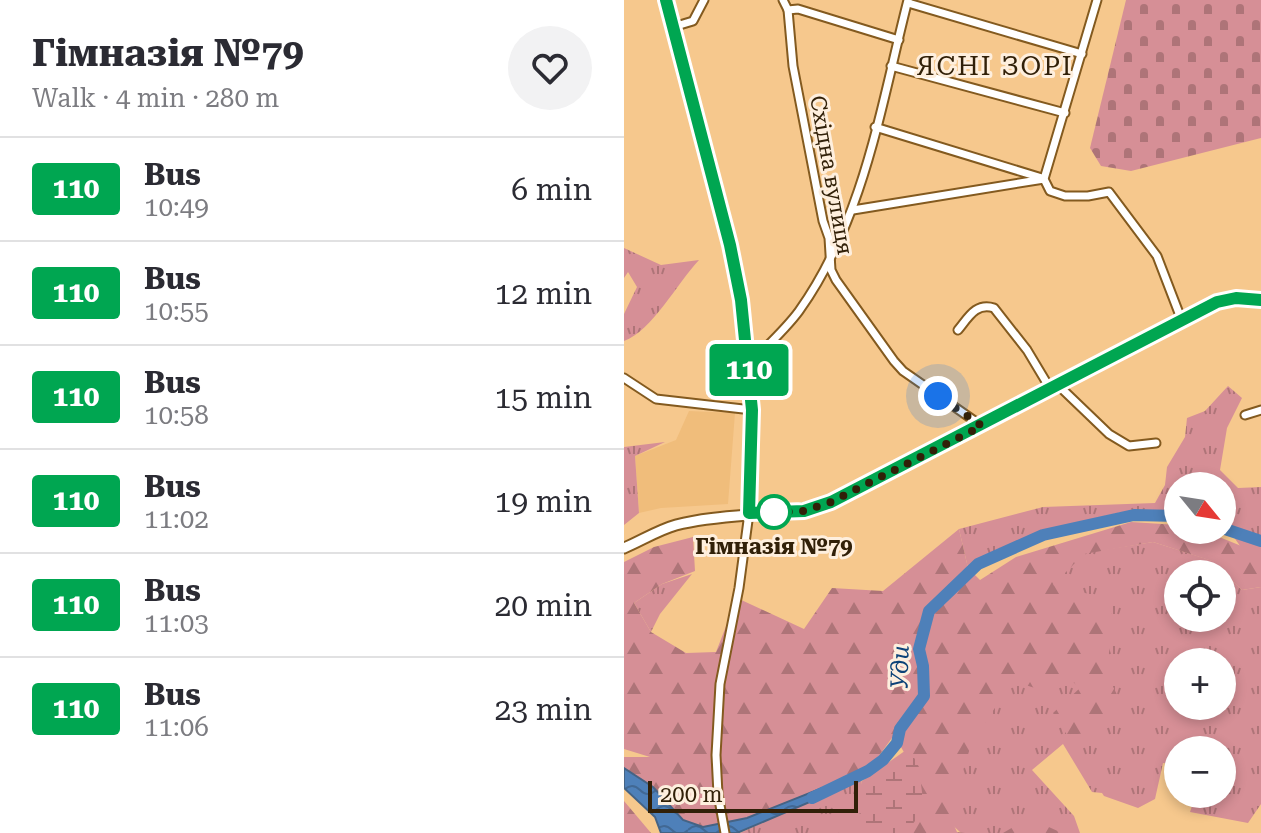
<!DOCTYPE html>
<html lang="en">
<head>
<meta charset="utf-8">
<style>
  :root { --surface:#fff; --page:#f2f2f3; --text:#2b2b33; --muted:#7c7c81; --line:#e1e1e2 }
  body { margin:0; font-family:"Roboto Serif",serif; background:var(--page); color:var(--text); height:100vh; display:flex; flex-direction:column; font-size:30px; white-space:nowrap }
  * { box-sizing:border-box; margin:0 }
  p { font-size:26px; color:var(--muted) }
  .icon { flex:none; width:44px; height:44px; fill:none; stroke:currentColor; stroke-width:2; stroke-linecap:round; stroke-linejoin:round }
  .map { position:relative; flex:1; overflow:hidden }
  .details { display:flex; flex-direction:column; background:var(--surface); width:624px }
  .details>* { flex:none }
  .badge { padding:0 16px; border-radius:6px; font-size:28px; line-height:52px }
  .needle { width:52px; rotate:120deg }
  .tools { position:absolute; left:540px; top:472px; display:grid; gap:16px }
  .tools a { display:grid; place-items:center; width:72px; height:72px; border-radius:50%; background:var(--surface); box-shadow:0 4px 12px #0003; font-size:40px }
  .scale { position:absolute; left:24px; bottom:20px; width:210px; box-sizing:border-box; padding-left:8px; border:4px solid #312008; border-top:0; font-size:22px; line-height:28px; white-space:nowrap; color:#312008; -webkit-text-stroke:6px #feefde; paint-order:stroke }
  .you { position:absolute; width:40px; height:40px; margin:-20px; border:6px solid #fff; border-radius:50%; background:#1a73e8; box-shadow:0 0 0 12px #1a73e833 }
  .map>.badge { position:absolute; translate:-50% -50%; box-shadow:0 0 0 4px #fff }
  .round { display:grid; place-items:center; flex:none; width:84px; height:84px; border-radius:42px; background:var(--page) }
  .overview { display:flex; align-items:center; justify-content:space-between; height:136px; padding:0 32px }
  h1 { font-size:38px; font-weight:700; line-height:60px }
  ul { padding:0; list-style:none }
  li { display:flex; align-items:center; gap:24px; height:104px; padding:0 32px; border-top:2px solid var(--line) }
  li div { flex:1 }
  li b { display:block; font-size:30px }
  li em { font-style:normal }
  li .badge { min-width:88px; font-weight:700; text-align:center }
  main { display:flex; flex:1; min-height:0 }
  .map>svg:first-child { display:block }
  .built { fill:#f0bd7b }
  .grass { fill:url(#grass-tufts); fill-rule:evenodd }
  .forest { fill:url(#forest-firs); fill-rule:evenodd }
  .wetland { fill:url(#wetland-marsh) }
  .cemetery { fill:url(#cemetery-stones) }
  .water { fill:url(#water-waves); stroke:#456384; stroke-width:2 }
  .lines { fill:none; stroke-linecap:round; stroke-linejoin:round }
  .river { stroke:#4e80b9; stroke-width:12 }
  .minor-casing { stroke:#835a1f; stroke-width:11 }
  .major-casing { stroke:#835a1f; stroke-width:13 }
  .minor { stroke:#fff; stroke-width:7 }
  .major { stroke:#fff; stroke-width:9 }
  .line-casing { stroke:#fff; stroke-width:18 }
  .line { stroke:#00a651; stroke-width:12 }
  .walk { stroke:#312008; stroke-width:8; stroke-dasharray:0 14.4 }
  .stop-dot { fill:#fff; stroke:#00a651; stroke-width:4 }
  .labels { text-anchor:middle; stroke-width:6; stroke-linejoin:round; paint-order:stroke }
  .street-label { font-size:22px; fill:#312008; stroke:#feefde }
  .stop-label { font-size:22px; font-weight:bold; fill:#312008; stroke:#feefde }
  .water-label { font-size:24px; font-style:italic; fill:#0c4278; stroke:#feefde }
  .quarter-label { font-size:26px; letter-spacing:2px; fill:#312008; stroke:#feefde }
</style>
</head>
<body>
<main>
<section class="details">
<div class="overview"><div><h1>Гімназія №79</h1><p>Walk · 4 min · 280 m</p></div><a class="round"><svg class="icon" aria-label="heart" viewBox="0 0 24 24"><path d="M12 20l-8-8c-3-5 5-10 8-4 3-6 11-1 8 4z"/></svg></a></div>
<ul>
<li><span class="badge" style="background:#00a651;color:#fff">110</span><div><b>Bus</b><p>10:49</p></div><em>6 min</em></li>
<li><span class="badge" style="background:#00a651;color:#fff">110</span><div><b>Bus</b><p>10:55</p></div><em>12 min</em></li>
<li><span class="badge" style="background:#00a651;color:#fff">110</span><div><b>Bus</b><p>10:58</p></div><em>15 min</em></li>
<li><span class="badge" style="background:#00a651;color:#fff">110</span><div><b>Bus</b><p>11:02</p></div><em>19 min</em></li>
<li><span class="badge" style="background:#00a651;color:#fff">110</span><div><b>Bus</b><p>11:03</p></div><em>20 min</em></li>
<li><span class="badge" style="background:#00a651;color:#fff">110</span><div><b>Bus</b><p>11:06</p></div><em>23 min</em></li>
</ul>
</section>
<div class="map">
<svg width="637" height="833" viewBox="0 0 637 833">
  <defs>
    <pattern id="grass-tufts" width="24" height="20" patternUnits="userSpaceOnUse" patternTransform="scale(2)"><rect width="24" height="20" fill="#d68f96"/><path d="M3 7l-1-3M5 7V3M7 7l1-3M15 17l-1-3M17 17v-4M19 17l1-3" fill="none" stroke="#ae7478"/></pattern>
    <pattern id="forest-firs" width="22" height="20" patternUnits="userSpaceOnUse" patternTransform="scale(2)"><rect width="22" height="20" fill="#d68f96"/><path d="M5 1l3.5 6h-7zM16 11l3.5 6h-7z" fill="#ae7478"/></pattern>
    <pattern id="wetland-marsh" width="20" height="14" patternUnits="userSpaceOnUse" patternTransform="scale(2)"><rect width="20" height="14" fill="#d68f96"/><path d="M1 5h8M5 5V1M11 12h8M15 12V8" fill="none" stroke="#ae7478"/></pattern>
    <pattern id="cemetery-stones" width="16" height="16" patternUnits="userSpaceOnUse" patternTransform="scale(2)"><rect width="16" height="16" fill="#d68f96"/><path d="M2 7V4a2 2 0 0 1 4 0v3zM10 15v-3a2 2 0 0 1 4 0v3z" fill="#ae7478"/></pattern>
    <pattern id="water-waves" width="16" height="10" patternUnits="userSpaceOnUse" patternTransform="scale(2)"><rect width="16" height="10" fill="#4e80b9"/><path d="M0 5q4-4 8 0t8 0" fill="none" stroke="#416894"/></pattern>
  </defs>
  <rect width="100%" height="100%" fill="#f6c88d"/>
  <!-- built -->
  <polygon class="built" points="65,411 111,413 104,504 37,508 15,513 11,456 52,440"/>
  <!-- grass -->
  <g class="grass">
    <path d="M0,248L37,265L75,260C54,282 28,331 0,341V314L13,287L4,272L0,278Z"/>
    <polygon points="604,386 618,398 603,428 596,470 614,488 637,487 637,537 598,523 598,486 554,486 554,511 498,512 430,528 344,568 335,529 419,507 531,503 541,485 543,467 561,437 563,418 581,411"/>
    <polygon points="41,442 11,456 15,513 0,525 0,447"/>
    <polygon points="607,533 637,544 637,576"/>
    <path d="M529,542L589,561L618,590L637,587V804L624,823L566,812L572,794H598V750H554V765L539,763L531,799L514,808L480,796L478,793L468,792L439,744L408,770L450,816L456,833H337L323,820L339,752L428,585L460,553ZM554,574H598V618H554ZM554,662H598V706H554Z"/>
    <polygon points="68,574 36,614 27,632 10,603 38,584"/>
    <polygon points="237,777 242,814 226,833 116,833"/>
  </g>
  <!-- forest -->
  <g class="forest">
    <path d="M507,522L554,525V530H578L637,554V587L618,590L588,561L529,542L460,554L429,585L485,599L489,626L482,672L496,701L465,733L443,735L429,713L456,688L441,675L414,689L389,681L348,742L325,814L333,832L341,833H281L292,773L270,735L252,760L227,778L123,818L79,827L59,820L29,787L0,768V757H26L0,749V562L30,547L69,537L71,571L38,584L10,603L27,632L62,653L92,652L113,598L180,629L208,588L259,591L335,529L344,568L356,580L392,557ZM341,572L294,633L322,588Z"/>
    <polygon points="0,801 27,833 0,833"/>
    <polygon points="245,809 260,833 214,833 224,819"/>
    <polygon points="405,818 438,833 379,833"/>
  </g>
  <!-- wetland -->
  <polygon class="wetland" points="285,748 295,767 300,809 282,833 238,833 238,781"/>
  <!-- cemetery -->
  <polygon class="cemetery" points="502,0 637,0 637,138 507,171 477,166 466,148"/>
  <!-- water -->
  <polygon class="water" points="0,768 29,787 59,820 79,827 123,818 198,788 207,793 113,833 37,833 31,817 0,788"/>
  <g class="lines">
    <!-- river -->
    <g class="river">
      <polyline points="598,528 637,541"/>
      <polyline points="188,798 244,771 259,760 273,743 276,729 300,696 299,666 295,649 305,611 354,564 419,535 510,515 554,516"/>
    </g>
    <defs>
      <g id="minor">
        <polyline points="159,0 164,10 174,9 275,40"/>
        <polyline points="473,0 420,179 426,191 441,196 464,196 485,192 533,256 558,321"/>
        <polyline points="284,3 458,54"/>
        <polyline points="164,10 169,66 199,221 205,238 207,270 212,280 270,361 279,371 358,426"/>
        <polyline points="49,27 69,21 80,0"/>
        <polyline points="267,66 441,113"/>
        <polyline points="251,127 418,178"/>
        <polyline points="229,210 420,179"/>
        <path d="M334,330C344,318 352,302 370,308L403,350L427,390"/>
        <path d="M125,364C142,347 161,330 175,311C240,220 257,105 284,0"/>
        <polyline points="0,378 32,399 128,410"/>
        <polyline points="435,386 485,434 505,446 532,443"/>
        <polyline points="621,415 637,410"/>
        <polyline points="101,833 94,794 92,755 96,684 115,588 125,513"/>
      </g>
      <g id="major">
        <polyline points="42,0 106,245 117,300 128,410 125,513"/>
        <path d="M0,548C17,541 34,530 52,525C103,512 157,518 207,502L593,302L612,298L637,300"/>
      </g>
    </defs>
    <!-- minor casing -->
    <use href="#minor" class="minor-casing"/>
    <!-- major casing -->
    <use href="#major" class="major-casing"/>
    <!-- minor -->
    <use href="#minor" class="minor"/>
    <!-- major -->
    <use href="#major" class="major"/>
  </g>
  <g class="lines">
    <defs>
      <polyline id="line" points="42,0 106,245 117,300 128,410 125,513 180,511 207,502 593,302 612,298 637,300"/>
    </defs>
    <!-- line casing -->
    <use href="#line" class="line-casing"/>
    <!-- line -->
    <use href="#line" class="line"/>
    <!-- walk -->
    <polyline class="walk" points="150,512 143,513 180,511 207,502 358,426 314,396"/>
  </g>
  <!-- markers -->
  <circle class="stop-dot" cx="150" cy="512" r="16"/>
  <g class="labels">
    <!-- street labels -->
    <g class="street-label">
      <text transform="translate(208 175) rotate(80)" y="8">Східна вулиця</text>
    </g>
    <!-- stop labels -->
    <g class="stop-label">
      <text x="150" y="554">Гімназія №79</text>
    </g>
    <!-- water labels -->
    <g class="water-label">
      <text transform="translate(276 667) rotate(-88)" y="8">Уди</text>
    </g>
    <!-- quarter labels -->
    <g class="quarter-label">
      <text x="371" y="75">ЯСНІ ЗОРІ</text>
    </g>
  </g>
</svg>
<div class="tools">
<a><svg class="needle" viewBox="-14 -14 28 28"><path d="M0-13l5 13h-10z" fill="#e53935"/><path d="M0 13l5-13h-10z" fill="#7c7c81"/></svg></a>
<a><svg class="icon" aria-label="locate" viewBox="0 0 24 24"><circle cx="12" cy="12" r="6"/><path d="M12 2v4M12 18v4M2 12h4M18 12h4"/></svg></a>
<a>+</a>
<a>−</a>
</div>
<div class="scale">200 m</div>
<div class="you" style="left:314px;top:396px"></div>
<b class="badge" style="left:125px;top:370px;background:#00a651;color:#fff">110</b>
</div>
</main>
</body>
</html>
